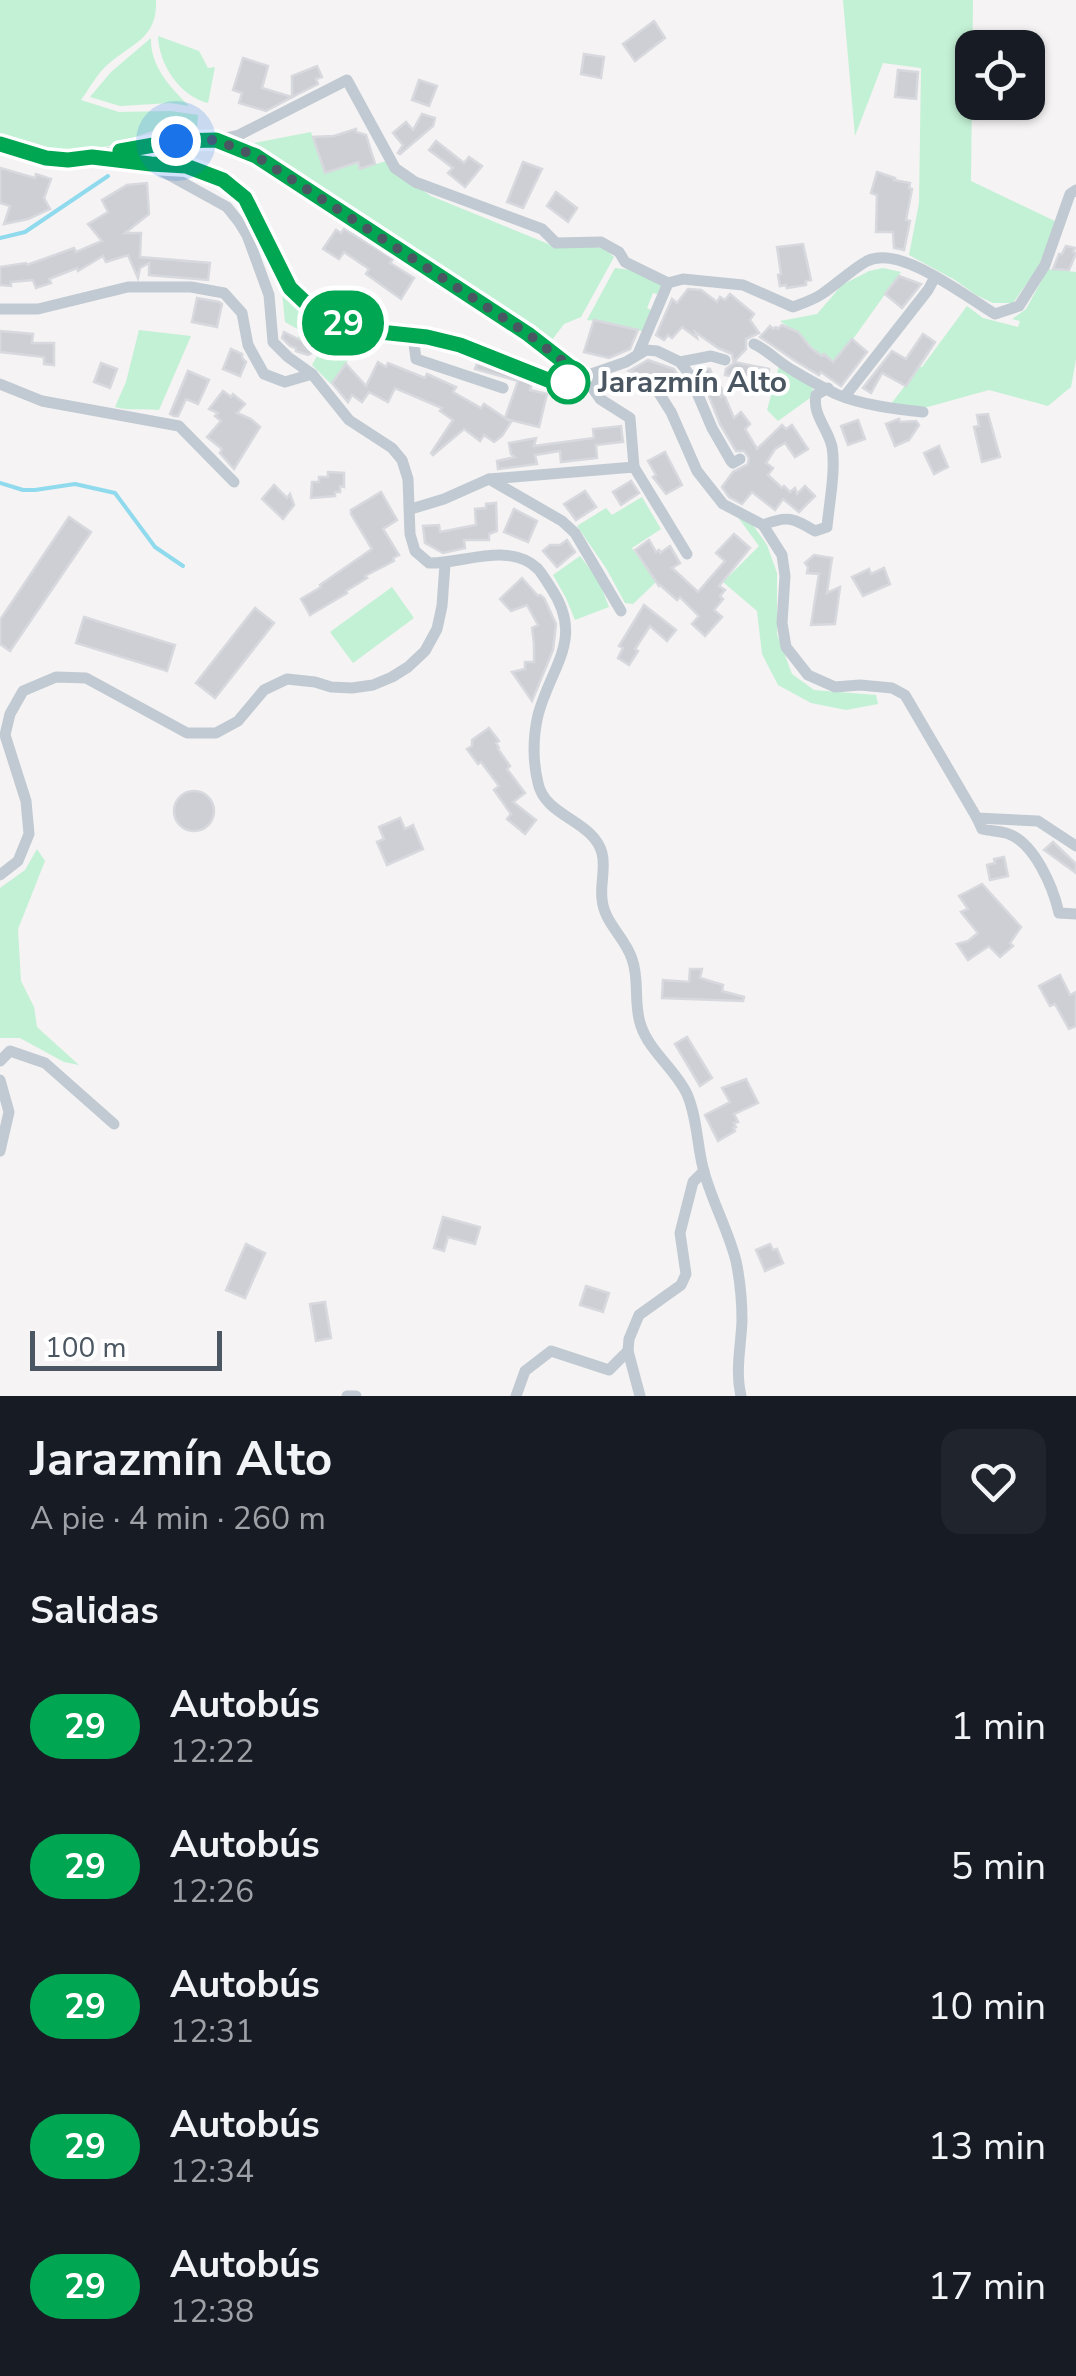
<!DOCTYPE html>
<html lang="es">
<head>
<meta charset="utf-8">
<style>
  :root { --surface:#171b24; --page:#20242c; --text:#f1f3f6; --muted:#9ea1a6 }
  body { margin:0; font-family:"Nunito Sans",sans-serif; background:var(--page); color:var(--text); height:100vh; display:flex; flex-direction:column; font-size:38px; white-space:nowrap }
  * { box-sizing:border-box; margin:0 }
  p { font-size:32px; color:var(--muted) }
  .icon { flex:none; width:55px; height:55px; fill:none; stroke:currentColor; stroke-width:2; stroke-linecap:round; stroke-linejoin:round }
  .map { position:relative; height:1396px; overflow:hidden }
  .sheet { display:flex; flex-direction:column; background:var(--surface); flex:1 }
  .sheet>* { flex:none }
  .badge { padding:0 20px; border-radius:32px; font-size:35px; line-height:65px }
  .controls { position:absolute; left:955px; top:30px; display:grid; gap:20px }
  .controls a { display:grid; place-items:center; width:90px; height:90px; border-radius:20px; background:var(--surface); box-shadow:0 2px 8px #0004; font-size:50px }
  .scale { position:absolute; left:30px; bottom:25px; width:192px; box-sizing:border-box; padding-left:10px; border:5px solid #4a5661; border-top:0; font-size:28px; line-height:35px; white-space:nowrap; color:#4a5661; -webkit-text-stroke:8px #fff; paint-order:stroke }
  .you { position:absolute; width:50px; height:50px; margin:-25px; border:8px solid #fff; border-radius:50%; background:#1a73e8; box-shadow:0 0 0 15px #1a73e833 }
  .map>.badge { position:absolute; translate:-50% -50%; box-shadow:0 0 0 5px #fff }
  h2 { padding:0 30px; font-size:38px; line-height:90px }
  .round { display:grid; place-items:center; flex:none; width:105px; height:105px; border-radius:20px; background:var(--page) }
  .summary { display:flex; align-items:center; justify-content:space-between; height:170px; padding:0 30px }
  h1 { font-size:48px; font-weight:700; line-height:75px }
  ul { padding:0; list-style:none }
  li { display:flex; align-items:center; gap:30px; height:140px; padding:0 30px }
  li div { flex:1 }
  li b { display:block; font-size:38px }
  li em { font-style:normal }
  li .badge { min-width:110px; font-weight:700; text-align:center }
  .map>svg:first-child { display:block }
  .green { fill:#c3f1d5 }
  .lines { fill:none; stroke-linecap:round; stroke-linejoin:round }
  .stream { stroke:#90daee; stroke-width:4 }
  .building { fill:#cdcfd5; stroke:#d7d9de; stroke-width:2.5 }
  .minor { stroke:#c1cad2; stroke-width:11 }
  .line-casing { stroke:#fff; stroke-width:22 }
  .line { stroke:#00a651; stroke-width:15 }
  .walk { stroke:#4a5661; stroke-width:10; stroke-dasharray:0 18 }
  .stop-dot { fill:#fff; stroke:#00a651; stroke-width:5 }
  .labels { text-anchor:middle; stroke-width:8; stroke-linejoin:round; paint-order:stroke }
  .stop-label { font-size:30px; font-weight:bold; fill:#4a5661; stroke:#fff; text-anchor:start }
</style>
</head>
<body>
<div class="map">
<svg width="1076" height="1396" viewBox="0 0 1076 1396">
  <rect width="100%" height="100%" fill="#f5f3f3"/>
  <!-- green -->
  <g class="green">
    <path d="M0,0H156C158,40 129,44 105,67C96,76 88,90 81,100L119,112L171,111L198,115L197,128H161L109,146L61,153L0,134Z"/>
    <polygon points="843,0 973,0 971,181 1057,222 1038,267 1013,303 993,303 976,295 955,280 909,255 919,203 921,68 883,63 855,136"/>
    <path d="M158,36L199,51L208,68L215,67L208,103C180,96 159,65 158,36Z"/>
    <path d="M151,38C150,66 170,87 189,106L170,103L120,106L90,97L111,72Z"/>
    <polygon points="311,132 325,173 358,163 360,169 386,161 390,168 431,196 551,245 584,245 605,249 614,257 581,317 564,324 549,344 534,330 254,143"/>
    <polygon points="615,268 632,270 663,284 657,294 653,293 647,308 651,310 642,331 618,327 618,324 587,320"/>
    <path d="M883,268L901,272L853,339L833,362L824,354L822,356C807,345 796,331 780,321L817,314L842,285L869,271Z"/>
    <polygon points="1048,269 1076,272 1076,359 1071,387 1048,406 989,390 924,408 891,404 919,367 922,367 967,306 983,318 1018,327 1020,321 1012,319 1026,309"/>
    <path d="M281,282C304,313 321,326 359,337L351,356L331,384L312,365L317,356L310,352L314,347L298,338L301,331L285,322Z"/>
    <path d="M139,330L191,336L159,410C144,408 130,411 115,407L126,382Z"/>
    <polygon points="779,366 814,386 810,398 778,421 767,410"/>
    <polygon points="642,497 661,529 632,548 656,582 633,604 625,603 606,568 577,526 606,508 612,515"/>
    <polygon points="737,516 753,525 767,545 777,573 777,634 792,674 814,690 876,695 878,704 846,710 811,703 778,685 762,654 757,611 723,582 759,546"/>
    <polygon points="580,556 599,581 609,607 575,620 566,598 553,575"/>
    <polygon points="392,587 414,618 353,663 330,632"/>
    <polygon points="37,849 45,861 18,929 21,981 34,1007 37,1027 79,1065 64,1062 20,1038 0,1038 0,888 25,870"/>
  </g>
  <g class="lines">
    <!-- stream -->
    <g class="stream">
      <polyline points="0,238 25,232 108,176"/>
      <polyline points="0,483 23,490 35,490 75,484 115,493 155,547 183,566"/>
    </g>
  </g>
  <!-- building -->
  <g class="building">
    <polygon points="654,21 665,38 635,61 623,44"/>
    <polygon points="584,54 604,57 601,78 581,74"/>
    <polygon points="243,58 268,66 262,88 292,97 266,111 239,103 242,93 233,90"/>
    <polygon points="317,66 322,77 316,79 318,84 292,97 292,76"/>
    <polygon points="898,70 918,72 916,99 895,97"/>
    <polygon points="419,80 437,86 429,106 412,100"/>
    <polygon points="422,114 435,118 433,126 400,154 398,153 403,145 393,133 406,122 413,130"/>
    <polygon points="356,129 356,132 366,135 375,164 360,169 358,162 325,173 313,137 334,136"/>
    <polygon points="436,141 464,163 469,157 482,166 465,187 448,173 453,168 429,150"/>
    <polygon points="523,162 542,169 523,208 507,202"/>
    <polygon points="0,168 35,178 36,174 51,179 44,198 50,209 28,219 4,224 10,206 0,203"/>
    <polygon points="877,172 895,178 894,180 910,183 909,188 912,189 906,220 910,221 904,250 894,248 893,232 876,232 877,195 871,193"/>
    <polygon points="147,183 149,214 125,233 141,233 140,257 210,263 208,280 149,275 149,263 140,268 138,278 128,255 106,262 103,256 78,271 77,268 49,279 51,283 36,288 33,280 11,282 11,286 0,285 0,267 26,263 27,265 74,248 76,252 102,241 88,224 108,212 102,200 127,185"/>
    <polygon points="556,192 577,208 568,222 547,206"/>
    <polygon points="344,229 393,259 390,263 414,278 401,299 366,274 369,269 344,252 339,259 323,249 336,230 341,233"/>
    <polygon points="803,244 811,280 806,281 806,285 787,288 786,285 780,286 778,275 781,274 777,247"/>
    <polygon points="1066,246 1075,248 1073,252 1076,253 1069,270 1053,269 1059,254 1062,254"/>
    <polygon points="899,276 921,284 902,308 885,294"/>
    <polygon points="688,289 701,290 717,302 720,297 725,300 730,294 754,314 750,320 759,333 746,339 746,349 734,362 769,369 765,392 749,389 751,380 725,375 726,369 734,363 732,354 718,348 695,332 697,338 682,327 672,338 668,335 664,340 656,335 672,299 677,303"/>
    <polygon points="197,298 219,302 222,304 217,327 192,322"/>
    <polygon points="594,320 638,330 630,349 609,358 584,352"/>
    <polygon points="782,325 798,332 811,348 822,356 824,354 833,362 852,339 867,352 841,386 821,372 819,375 794,360 760,337 770,326 773,329 776,327 778,329"/>
    <polygon points="0,331 33,334 32,343 54,343 54,365 44,364 44,357 0,352"/>
    <polygon points="284,332 314,347 312,353 308,355 296,351 296,348 290,346 282,338"/>
    <polygon points="923,334 935,342 906,386 882,373 871,393 863,388 892,351 906,359"/>
    <polygon points="231,349 242,354 242,358 246,362 240,376 223,369"/>
    <polygon points="648,360 674,369 683,383 677,393 660,381 629,371"/>
    <polygon points="478,361 532,383 530,390 547,394 539,427 506,419 511,422 502,436 494,442 484,435 480,441 464,429 433,455 431,453 453,420 440,411 442,408 395,388 388,402 369,392 362,402 352,395 348,402 332,383 346,364 366,386 378,362 386,367 388,363 425,378 427,374 456,387 453,392 481,408 484,404 505,418 518,381 475,369"/>
    <polygon points="101,363 117,369 110,388 94,382"/>
    <polygon points="698,368 710,369 721,398 722,390 734,418 741,412 750,424 745,429 757,449 782,425 786,429 792,425 808,449 795,457 785,443 775,449 766,463 773,468 768,475 782,488 784,486 790,492 795,488 797,494 805,486 815,496 799,512 783,499 775,510 752,492 742,504 729,497 722,487 733,472 748,464 749,458 744,451 736,451 720,424"/>
    <polygon points="188,371 209,380 198,404 186,399 178,416 174,416 170,414"/>
    <polygon points="223,391 231,397 233,394 245,404 237,413 251,419 260,427 234,469 220,453 222,449 207,437 221,421 215,416 218,413 209,409"/>
    <polygon points="988,414 1000,457 982,462 974,427 979,426 977,415"/>
    <polygon points="899,419 900,422 916,421 919,425 909,440 895,446 886,424"/>
    <polygon points="858,420 865,439 848,445 841,426"/>
    <polygon points="621,426 623,442 596,445 597,458 561,462 560,451 535,455 537,464 498,469 497,461 515,457 511,454 509,443 536,438 534,446 594,438 593,429"/>
    <polygon points="939,446 948,467 934,474 924,453"/>
    <polygon points="665,452 682,485 666,494 653,477 656,475 648,461"/>
    <polygon points="328,472 344,473 344,487 340,486 340,492 335,492 335,496 311,498 312,482 319,482 319,477 328,477"/>
    <polygon points="631,481 639,493 621,505 613,492"/>
    <polygon points="274,485 287,498 290,494 294,505 283,519 262,499"/>
    <polygon points="585,491 596,507 576,520 564,504"/>
    <polygon points="381,492 397,520 383,529 399,555 393,558 394,561 365,576 367,578 346,591 347,593 310,615 301,599 321,587 320,585 372,549 351,514 351,510"/>
    <polygon points="496,503 497,531 489,534 489,540 464,540 465,548 443,553 425,543 423,526 439,525 440,532 476,525 475,509 486,508 486,504"/>
    <polygon points="514,509 537,521 528,542 504,532"/>
    <polygon points="69,517 91,532 10,651 0,644 0,620"/>
    <polygon points="734,534 750,548 719,586 725,590 720,596 723,599 714,610 722,617 705,636 692,624 699,616 680,597 677,600 660,585 659,586 635,550 649,540 656,552 659,550 660,553 670,546 680,563 672,568 698,592 725,561 716,553"/>
    <polygon points="567,540 575,552 557,567 543,551 550,545 560,545"/>
    <polygon points="814,555 832,558 827,593 840,587 835,624 811,625 819,574 807,573 808,567 805,563"/>
    <polygon points="884,568 890,584 863,596 852,577 869,569 871,574"/>
    <polygon points="522,578 538,596 540,595 544,598 556,624 553,650 532,701 512,672 525,669 525,662 534,662 534,643 532,628 538,625 527,605 511,611 500,599"/>
    <polygon points="644,605 676,630 667,641 650,626 635,649 638,651 629,665 618,658 623,648 619,646"/>
    <polygon points="255,608 274,623 215,698 196,683"/>
    <polygon points="84,617 175,645 167,671 76,643"/>
    <polygon points="489,728 499,741 496,743 499,748 498,749 510,766 507,769 525,793 513,802 536,820 525,834 507,819 511,814 494,790 499,786 481,762 478,764 467,749 472,746 472,740"/>
    <circle cx="194" cy="811" r="20"/>
    <polygon points="400,818 405,829 413,825 423,849 387,865 377,842 384,839 379,827"/>
    <polygon points="1053,842 1076,864 1076,873 1044,850"/>
    <polygon points="1004,857 1008,876 990,880 987,865 995,863 994,859"/>
    <polygon points="982,884 1021,927 1010,943 1013,946 1000,957 989,946 968,960 957,944 968,941 978,933 961,912 968,909 959,896"/>
    <polygon points="690,969 702,969 700,978 723,985 722,991 744,997 743,1001 662,998 663,980 689,982"/>
    <polygon points="1060,975 1070,995 1076,992 1076,1026 1069,1029 1055,1004 1050,1006 1039,986"/>
    <polygon points="687,1037 712,1078 700,1086 675,1044"/>
    <polygon points="746,1079 758,1103 734,1114 738,1122 734,1123 736,1127 733,1128 735,1131 718,1141 705,1115 730,1102 722,1088"/>
    <polygon points="443,1217 480,1227 475,1244 448,1237 444,1251 434,1248"/>
    <polygon points="246,1244 265,1253 245,1298 226,1290"/>
    <polygon points="770,1244 773,1250 777,1249 783,1263 765,1271 756,1250"/>
    <polygon points="586,1286 609,1293 603,1312 580,1305"/>
    <polygon points="325,1302 331,1338 316,1341 310,1304"/>
  </g>
  <g class="lines">
    <!-- minor -->
    <g class="minor">
      <polyline points="217,140 239,135 347,80 395,168 415,182 542,229 556,243 601,242 619,252 625,262 668,283"/>
      <polyline points="0,144 46,158 68,160 177,141 217,140 256,156 528,334 589,383 632,380 657,390 671,412 697,471 723,504 763,525 782,555 785,576 782,623 786,647 808,675 835,687 860,685 892,688 905,695 977,818 1038,821 1076,846"/>
      <path d="M92,157L151,165L227,207L239,222L247,235L269,295L273,342L288,357L312,374L349,420L392,448L402,460L408,479L410,534L415,551L429,563C462,564 510,541 538,569C543,575 547,582 551,588C585,639 551,666 538,715C533,737 533,762 538,783C545,817 593,820 602,853C606,868 600,884 602,899C604,923 625,937 632,959C640,980 633,1004 641,1026C650,1052 676,1070 687,1094C697,1117 697,1144 703,1168C711,1200 728,1229 736,1261C740,1280 742,1301 742,1321C741,1346 735,1371 741,1396"/>
      <path d="M155,165C165,165 176,164 186,166C205,170 234,183 245,199C258,216 267,247 279,268C287,283 297,299 312,309C359,338 410,330 460,345C497,355 529,378 568,382L626,362L646,350L657,351L680,362L711,356L725,360"/>
      <polyline points="0,309 38,309 128,287 191,287 224,293 242,313 248,345 264,374 285,382 312,374"/>
      <polyline points="413,336 416,359 503,388"/>
      <path d="M754,344C769,351 779,363 794,371C807,379 822,387 836,394C861,405 896,409 923,412"/>
      <path d="M638,354L668,283L683,279L743,285L793,307C803,303 813,300 822,294C837,284 851,270 867,261C900,244 966,297 995,314L1019,306L1045,265L1070,194L1076,190"/>
      <polyline points="680,362 689,374 712,428 731,461 733,463 740,459"/>
      <polyline points="589,383 600,399 630,418 634,467"/>
      <polyline points="0,384 42,401 179,426 234,482"/>
      <polyline points="845,396 928,290 935,277"/>
      <polyline points="489,479 634,467 687,554"/>
      <polyline points="411,509 444,499 489,479 562,521 575,533 621,611"/>
      <path d="M763,525C788,515 793,518 815,531L827,527C829,504 836,470 832,447C828,428 812,415 816,395L828,388"/>
      <path d="M977,818L982,829C990,831 999,831 1006,833C1034,841 1053,887 1059,913L1076,914"/>
      <polyline points="0,875 18,861 29,834 26,801 5,735 10,714 23,691 56,677 86,678 187,733 216,733 238,721 264,690 287,679 315,682 331,687 352,688 373,685 392,677 408,667 425,651 437,629 442,606 445,564"/>
      <polyline points="0,1061 10,1051 45,1063 114,1124"/>
      <polyline points="0,1080 9,1112 0,1151"/>
      <polyline points="347,1396 356,1396"/>
      <polyline points="516,1396 525,1371 551,1351 609,1370 628,1351"/>
      <polyline points="640,1396 628,1351 629,1339 639,1315 681,1285 686,1274 680,1233 693,1182 704,1171"/>
    </g>
  </g>
  <g class="lines">
    <defs>
      <polyline id="line" points="0,144 46,158 68,160 92,157 151,164 186,166 223,180 245,198 290,288 311,308 361,330 427,337 460,345 548,380 568,382 582,376 528,334 256,156 216,140 176,141 120,151"/>
    </defs>
    <!-- line casing -->
    <use href="#line" class="line-casing"/>
    <!-- line -->
    <use href="#line" class="line"/>
    <!-- walk -->
    <polyline class="walk" points="176,141 216,140 256,156 528,334 582,376 568,382"/>
  </g>
  <!-- markers -->
  <circle class="stop-dot" cx="568" cy="382" r="20"/>
  <g class="labels">
    <!-- stop labels -->
    <g class="stop-label">
      <text x="598" y="392">Jarazmín Alto</text>
    </g>
  </g>
</svg>
<div class="controls">
<a><svg class="icon" aria-label="locate" viewBox="0 0 24 24"><circle cx="12" cy="12" r="6"/><path d="M12 2v4M12 18v4M2 12h4M18 12h4"/></svg></a>
</div>
<div class="scale">100 m</div>
<div class="you" style="left:176px;top:141px"></div>
<b class="badge" style="left:343px;top:323px;background:#00a651;color:#fff">29</b>
</div>
<section class="sheet">
<div class="summary"><div><h1>Jarazmín Alto</h1><p>A pie · 4 min · 260 m</p></div><a class="round"><svg class="icon" aria-label="heart" viewBox="0 0 24 24"><path d="M12 20l-8-8c-3-5 5-10 8-4 3-6 11-1 8 4z"/></svg></a></div>
<h2>Salidas</h2>
<ul>
<li><span class="badge" style="background:#00a651;color:#fff">29</span><div><b>Autobús</b><p>12:22</p></div><em>1 min</em></li>
<li><span class="badge" style="background:#00a651;color:#fff">29</span><div><b>Autobús</b><p>12:26</p></div><em>5 min</em></li>
<li><span class="badge" style="background:#00a651;color:#fff">29</span><div><b>Autobús</b><p>12:31</p></div><em>10 min</em></li>
<li><span class="badge" style="background:#00a651;color:#fff">29</span><div><b>Autobús</b><p>12:34</p></div><em>13 min</em></li>
<li><span class="badge" style="background:#00a651;color:#fff">29</span><div><b>Autobús</b><p>12:38</p></div><em>17 min</em></li>
</ul>
</section>
</body>
</html>
